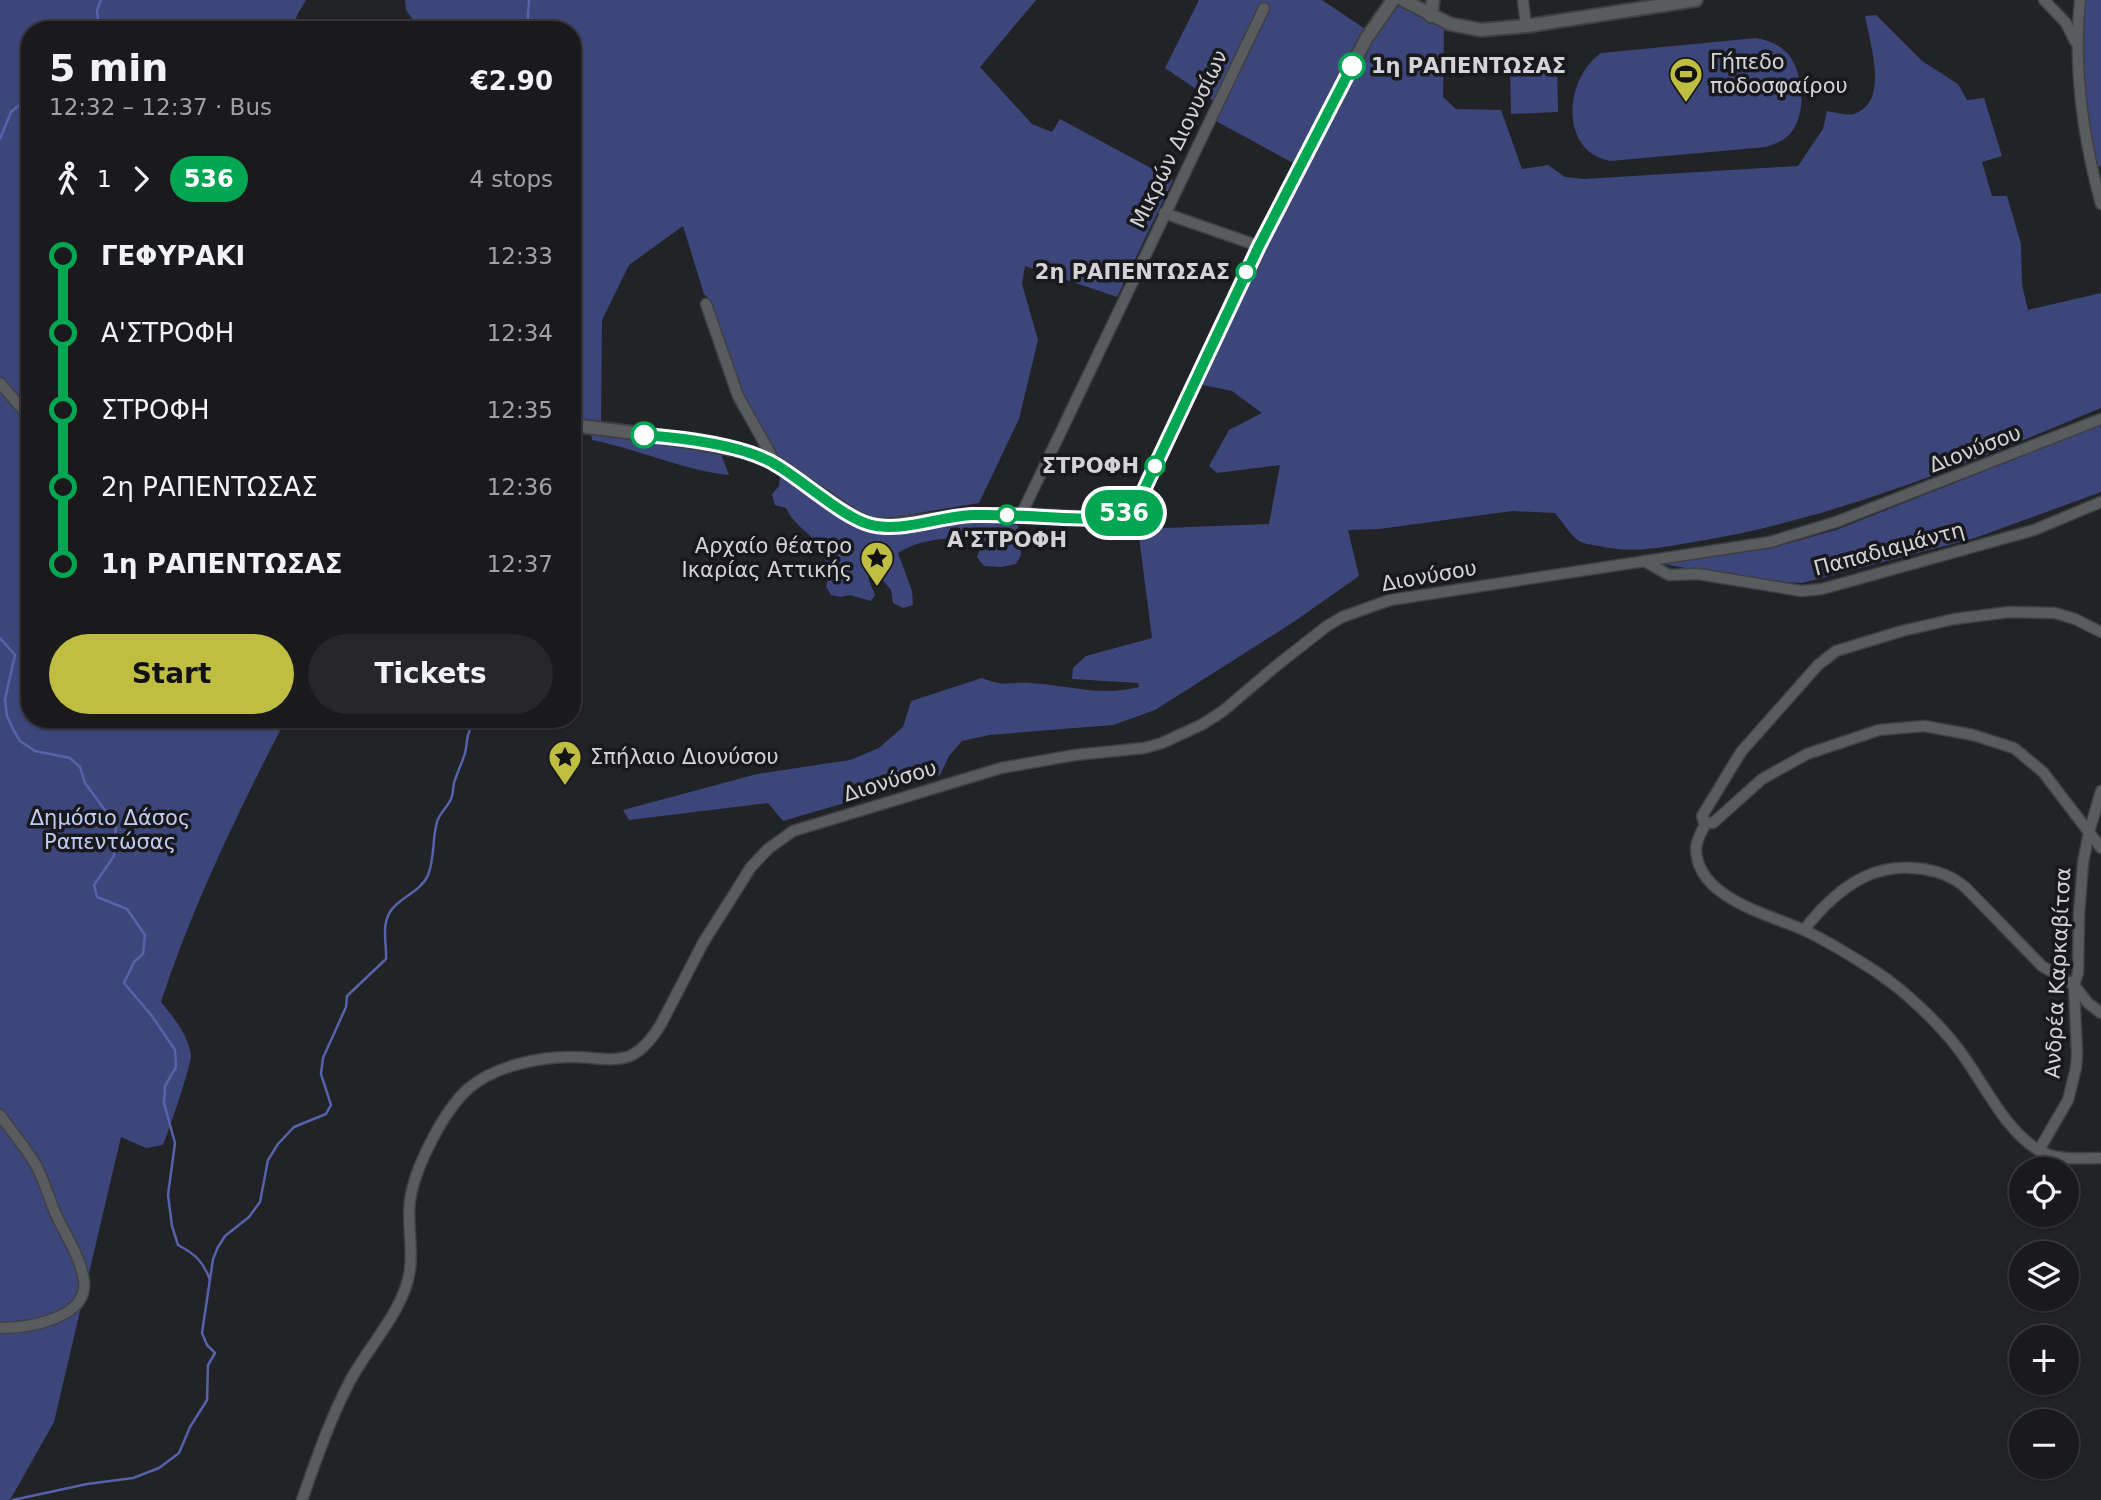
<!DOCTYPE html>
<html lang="en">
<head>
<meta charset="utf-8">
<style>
  :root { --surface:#1a1a1c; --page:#272729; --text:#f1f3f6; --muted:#9fa1a3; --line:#38383b; --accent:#c0be40 }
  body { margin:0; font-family:"DejaVu Sans",sans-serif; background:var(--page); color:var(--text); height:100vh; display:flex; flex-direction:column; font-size:26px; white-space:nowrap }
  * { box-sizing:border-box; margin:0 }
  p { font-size:23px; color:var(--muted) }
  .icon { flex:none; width:38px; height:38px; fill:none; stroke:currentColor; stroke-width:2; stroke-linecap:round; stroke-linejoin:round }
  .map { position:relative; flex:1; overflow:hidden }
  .side { position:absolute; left:21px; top:21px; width:560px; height:707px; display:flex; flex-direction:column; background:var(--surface); border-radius:28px; box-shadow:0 2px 5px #0004,0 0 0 2px var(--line) }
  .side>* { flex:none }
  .badge { padding:0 14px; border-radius:23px; font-size:24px; line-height:46px }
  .buttons { position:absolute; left:2009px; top:1157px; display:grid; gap:14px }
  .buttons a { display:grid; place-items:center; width:70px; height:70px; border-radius:50%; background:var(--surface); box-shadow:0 2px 5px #0004,0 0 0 2px var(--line); font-size:35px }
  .map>.badge { position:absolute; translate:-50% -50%; box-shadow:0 0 0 4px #fff }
  .legs { display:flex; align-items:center; gap:10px; height:77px; padding:0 28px; font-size:23px }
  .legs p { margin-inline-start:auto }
  .summary { display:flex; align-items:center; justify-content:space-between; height:119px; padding:0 28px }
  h1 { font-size:38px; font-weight:800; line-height:52px }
  .cta { display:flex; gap:14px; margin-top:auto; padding:14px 28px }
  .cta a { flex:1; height:80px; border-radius:42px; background:var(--accent); color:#111; font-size:28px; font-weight:800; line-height:80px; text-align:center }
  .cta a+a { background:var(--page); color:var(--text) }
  ul { padding:0 28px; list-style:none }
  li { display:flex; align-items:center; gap:24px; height:77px; font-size:26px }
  li i { display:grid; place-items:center; width:10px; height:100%; margin:0 9px; background:currentColor }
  li i::after { content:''; width:18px; height:18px; margin:-9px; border:5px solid; border-radius:50%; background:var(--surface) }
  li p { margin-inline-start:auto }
  li:first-child i { background:linear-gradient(#0000 50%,currentColor 0) }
  li:last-child i { background:linear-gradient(currentColor 50%,#0000 0) }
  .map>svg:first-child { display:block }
  .green { fill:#3d467b }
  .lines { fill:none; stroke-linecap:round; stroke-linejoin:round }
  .stream { stroke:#5662a9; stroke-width:2.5 }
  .street-casing { stroke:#3f4043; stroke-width:13 }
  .secondary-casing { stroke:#3f4043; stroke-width:16 }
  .street { stroke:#595b5f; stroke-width:10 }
  .secondary { stroke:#595b5f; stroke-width:12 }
  .line-1-casing { stroke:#fff; stroke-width:16 }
  .line-1 { stroke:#00a651; stroke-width:10 }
  .stop-1-dot { fill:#fff; stroke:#00a651; stroke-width:3.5 }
  .labels { text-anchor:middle; stroke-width:7; stroke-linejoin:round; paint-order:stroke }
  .poi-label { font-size:21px; fill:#d3d3d6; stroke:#18191d; text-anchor:start }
  .stop-label { font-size:21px; font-weight:bold; fill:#d3d3d6; stroke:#18191d; text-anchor:end }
  .street-label { font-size:21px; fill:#d3d3d6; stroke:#18191d }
  .park-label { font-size:21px; fill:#c1caf2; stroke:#18191d }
</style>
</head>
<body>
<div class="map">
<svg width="2101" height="1500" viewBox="0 0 2101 1500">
  <rect width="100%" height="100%" fill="#222326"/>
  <!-- green -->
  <g class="green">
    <path d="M0,0H306L297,15L293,30H30V719H286C239,810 193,904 161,1002C173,1017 188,1034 191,1055C192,1063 168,1134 163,1145L146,1148L121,1137L54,1422L10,1500H0Z"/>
    <polygon points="405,0 1036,0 980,67 1032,124 1052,132 1060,119 1173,180 1117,297 1025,266 1022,284 1038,340 1019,419 979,503 877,520 863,515 843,502 776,455 737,384 710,300 704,294 683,226 629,265 602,320 601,422 572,417 572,30 420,30 406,10"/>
    <polygon points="1199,0 1322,0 1365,29 1293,163 1216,121 1221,106 1165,68"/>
    <path d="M2084,0H2101V166L2096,168C2087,109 2080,59 2084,0Z"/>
    <path d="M1400,4L1444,29L1443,97L1456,109L1501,110L1522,169L1548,165L1565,177L1584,179L1798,166L1823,129L1827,111C1834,112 1847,116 1854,114C1890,102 1870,44 1865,16L1876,15L1922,61L1958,84L1967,100L1984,98L2002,156L1982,162L1992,196H2007L2021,244L2022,285L2028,310L2101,293V408C1971,462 1838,518 1699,541C1665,547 1633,554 1599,546C1593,545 1584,544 1579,541C1570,535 1562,521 1555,513L1512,511L1379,529L1348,530L1359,576L1292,623L1155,710L1113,725L989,735L962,741L949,756L940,775L783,821L768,803L629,820L623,810L757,774L850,760L879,748L903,727L911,701L982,678C1004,687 1008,682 1030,683C1068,685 1101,697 1139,687L1138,683L1072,679L1073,668L1086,656L1152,638L1138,529L1269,524L1280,465L1217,473L1209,466L1229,430L1262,413L1232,391L1198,384L1372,40Z"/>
    <path d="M1756,38C1768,40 1781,45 1789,55C1804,75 1807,114 1790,134C1784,141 1774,144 1766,147L1610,161C1558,151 1565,78 1601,53Z"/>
    <polygon points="1557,62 1558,112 1511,114 1510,64"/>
    <polygon points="2101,425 2101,492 1975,538 1802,583 1760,581 1663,564 1772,548 1836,530"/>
    <path d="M591,431L664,441L721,454L729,475C682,470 638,449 592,440Z"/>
    <path d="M780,476C807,490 829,516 857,526C888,538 921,526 953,523C975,521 996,522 1018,525L1021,555L1016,564L1001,567L984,566L977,557L981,546L976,538C948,538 922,538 898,553L912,591L913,605L903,608L893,603L891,590L876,572L868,571L869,581L875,595L871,601L850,595L841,597L831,595L826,587C829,577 827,574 826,565C821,533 799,535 786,508L775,505L772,494L779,486Z"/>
  </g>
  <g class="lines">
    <!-- stream -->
    <g class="stream">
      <polyline points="99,30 97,10 101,0"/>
      <polyline points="527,30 529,0"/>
      <polyline points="0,139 11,112 30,96"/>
      <polyline points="572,254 575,258 572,263"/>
      <polyline points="572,277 578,297 572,336"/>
      <path d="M0,638L15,655L5,699L7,716L13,729L20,741L35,751L70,758L80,767L85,783L116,825L114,856L94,885L97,897L127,909L145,935L143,954L134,962L124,983L152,1016L175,1050L176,1067L165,1086L164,1103L175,1143L168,1195L172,1226L178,1245C195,1254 203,1261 210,1280"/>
      <path d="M13,1500L87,1484L133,1478L159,1468L179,1453L190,1427L207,1400L208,1365L215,1353L207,1345L202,1333L213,1259L218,1247L225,1236L249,1217L260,1202L268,1160L278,1144L294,1127L326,1114L331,1105L321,1074L323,1058L346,1007L347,996L386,959C387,944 381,927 390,912C398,898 421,892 428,875C435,858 432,839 437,822C440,812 447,808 451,799C453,795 453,788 454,783C457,773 462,763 465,753C469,736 464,735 478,719"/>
    </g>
    <defs>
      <g id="street">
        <polyline points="1523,0 1526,26"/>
        <polyline points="2044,0 2066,23 2075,41"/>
        <path d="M2080,0C2073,69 2083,138 2101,204"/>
        <polyline points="1164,213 1259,246"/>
        <polyline points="706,304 738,396 776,464"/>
        <polyline points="0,383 30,418"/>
        <polyline points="1021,515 1264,8"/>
        <polyline points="1644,561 1669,575 1698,574 1801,591 1822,589 2034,530 2101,502"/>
        <polyline points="2101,632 2075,619 2055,613 2009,612 1954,619 1902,631 1836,651 1818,665 1741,752 1702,816 1704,822 1713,823 1762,779 1807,754 1879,730 1924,726 1973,735 2014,748 2043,772 2101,848"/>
        <path d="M1706,823C1702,830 1697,839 1696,848C1696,898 1768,914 1804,930C1829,942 1855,958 1878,973C1906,992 1939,1023 1959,1050C1984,1082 2002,1127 2038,1150C2056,1161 2081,1158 2101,1158"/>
        <path d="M1804,930C1820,909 1840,889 1864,877C1895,862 1940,865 1966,888L2042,966L2074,985L2088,1003L2101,1013"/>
        <path d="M0,1115C12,1132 27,1149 37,1167C45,1183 50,1201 57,1217C67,1237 81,1259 84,1281C88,1319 27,1328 0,1328"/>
        <polyline points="2039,1150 2068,1100 2076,1068 2077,1053 2074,985 2078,973 2079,914 2083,863 2089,832 2101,791"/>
        <path d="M302,1500C316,1460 330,1419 350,1381C369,1345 404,1311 410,1270C413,1247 407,1223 410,1200C415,1167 444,1110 469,1088C495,1066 541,1056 574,1057C593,1057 615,1063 632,1055C645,1048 654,1036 661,1024L703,943L751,867L768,849L793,831L1001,768L1075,755L1144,748L1162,743L1203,724L1223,711L1276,666L1327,626L1342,617L1390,600L1770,542L1836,522L2101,419"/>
      </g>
      <g id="secondary">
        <polyline points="1403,0 1450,24 1481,30 1526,26 1696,0"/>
        <polyline points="1431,16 1433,0"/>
        <polyline points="572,425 658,436 748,452 776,464 854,517 869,524 882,526 973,515 1021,515 1106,519 1127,511 1141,496 1259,246 1366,39 1393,0"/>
      </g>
    </defs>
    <!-- street casing -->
    <use href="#street" class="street-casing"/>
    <!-- secondary casing -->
    <use href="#secondary" class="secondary-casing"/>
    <!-- street -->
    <use href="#street" class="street"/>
    <!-- secondary -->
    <use href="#secondary" class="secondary"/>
  </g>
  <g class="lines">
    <defs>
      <path id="line-1" d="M644,435C683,438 746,445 778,466C803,481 842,516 868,524C901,534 939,516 973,515C1017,514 1061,519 1106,519L1127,511L1141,496L1259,246L1352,66"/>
    </defs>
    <!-- line-1 casing -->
    <use href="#line-1" class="line-1-casing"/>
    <!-- line-1 -->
    <use href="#line-1" class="line-1"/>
  </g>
  <!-- icons -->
  <defs>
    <symbol id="stadium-pin" viewBox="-11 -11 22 30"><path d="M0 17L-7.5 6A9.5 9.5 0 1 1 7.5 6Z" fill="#c0be40" stroke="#18191d"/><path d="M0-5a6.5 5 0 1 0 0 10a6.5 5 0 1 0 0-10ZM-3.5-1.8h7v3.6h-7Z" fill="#111"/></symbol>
    <symbol id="sight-pin" viewBox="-11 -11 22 30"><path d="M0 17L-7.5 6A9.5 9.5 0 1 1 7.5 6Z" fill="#c0be40" stroke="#18191d"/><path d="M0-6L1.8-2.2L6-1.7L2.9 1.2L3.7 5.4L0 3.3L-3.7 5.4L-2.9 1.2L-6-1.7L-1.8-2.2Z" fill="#111"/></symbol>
  </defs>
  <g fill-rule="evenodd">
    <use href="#stadium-pin" x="1667" y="55" width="38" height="52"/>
    <use href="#sight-pin" x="858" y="539" width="38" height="52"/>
    <use href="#sight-pin" x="546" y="738" width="38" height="52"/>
  </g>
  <!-- markers -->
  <g class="stop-1-dot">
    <circle cx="1352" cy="66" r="12"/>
    <circle cx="1246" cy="272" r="9"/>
    <circle cx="644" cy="435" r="12"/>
    <circle cx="1155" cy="466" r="9"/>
    <circle cx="1007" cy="515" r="9"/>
  </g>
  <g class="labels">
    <!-- poi labels -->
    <g class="poi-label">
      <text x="1710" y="69">Γήπεδο<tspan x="1710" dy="24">ποδοσφαίρου</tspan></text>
      <text x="852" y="553" text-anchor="end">Αρχαίο θέατρο<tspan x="852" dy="24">Ικαρίας Αττικής</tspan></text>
      <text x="590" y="764">Σπήλαιο Διονύσου</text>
    </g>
    <!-- stop labels -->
    <g class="stop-label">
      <text x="1371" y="73" text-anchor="start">1η ΡΑΠΕΝΤΩΣΑΣ</text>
      <text x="1230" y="279">2η ΡΑΠΕΝΤΩΣΑΣ</text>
      <text x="1139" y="473">ΣΤΡΟΦΗ</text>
      <text x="1007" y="547" text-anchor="middle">Α'ΣΤΡΟΦΗ</text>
    </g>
    <!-- street labels -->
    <g class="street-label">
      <text transform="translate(1179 139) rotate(-64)" y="7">Μικρών Διονυσίων</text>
      <text transform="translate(1975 449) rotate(-21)" y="7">Διονύσου</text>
      <text transform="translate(1889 549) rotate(-15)" y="7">Παπαδιαμάντη</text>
      <text transform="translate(1429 576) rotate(-10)" y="7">Διονύσου</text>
      <text transform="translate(890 781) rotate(-17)" y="7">Διονύσου</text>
      <text transform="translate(2058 973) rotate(-87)" y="7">Ανδρέα Καρκαβίτσα</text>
    </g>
    <!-- park labels -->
    <g class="park-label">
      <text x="110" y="825">Δημόσιο Δάσος<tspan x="110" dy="24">Ραπεντώσας</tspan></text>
    </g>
  </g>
</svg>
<div class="buttons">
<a><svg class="icon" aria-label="locate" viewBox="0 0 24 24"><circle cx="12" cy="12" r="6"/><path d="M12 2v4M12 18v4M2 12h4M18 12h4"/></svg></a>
<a><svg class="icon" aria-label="layers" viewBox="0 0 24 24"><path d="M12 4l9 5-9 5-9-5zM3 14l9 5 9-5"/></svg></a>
<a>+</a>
<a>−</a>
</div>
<b class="badge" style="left:1124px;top:513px;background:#00a651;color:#fff">536</b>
<section class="side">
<div class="summary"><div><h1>5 min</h1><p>12:32 – 12:37 · Bus</p></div><b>€2.90</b></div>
<div class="legs"><svg class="icon" aria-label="walk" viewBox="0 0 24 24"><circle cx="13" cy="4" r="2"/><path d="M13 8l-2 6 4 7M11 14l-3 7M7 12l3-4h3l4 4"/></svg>1<svg class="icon" aria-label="forward" viewBox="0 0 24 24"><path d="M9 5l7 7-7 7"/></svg><b class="badge" style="background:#00a651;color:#fff">536</b><p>4 stops</p></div>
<ul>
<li><i style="color:#00a651"></i><b>ΓΕΦΥΡΑΚΙ</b><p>12:33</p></li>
<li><i style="color:#00a651"></i><span>Α'ΣΤΡΟΦΗ</span><p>12:34</p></li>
<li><i style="color:#00a651"></i><span>ΣΤΡΟΦΗ</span><p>12:35</p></li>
<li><i style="color:#00a651"></i><span>2η ΡΑΠΕΝΤΩΣΑΣ</span><p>12:36</p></li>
<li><i style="color:#00a651"></i><b>1η ΡΑΠΕΝΤΩΣΑΣ</b><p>12:37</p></li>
</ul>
<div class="cta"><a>Start</a><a>Tickets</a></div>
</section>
</div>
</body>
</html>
